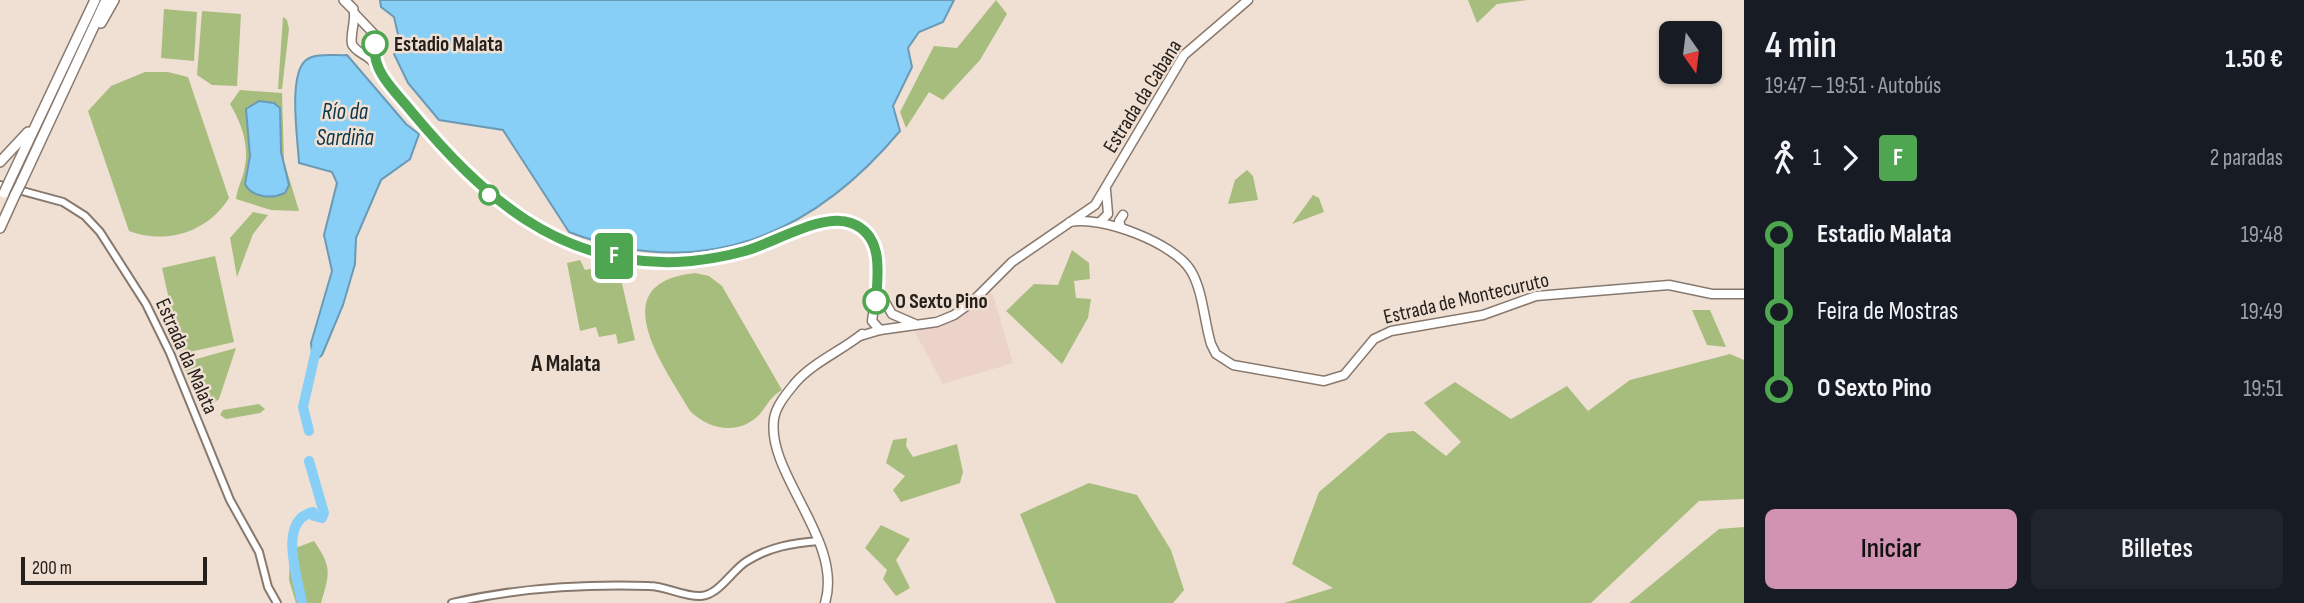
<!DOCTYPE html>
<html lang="es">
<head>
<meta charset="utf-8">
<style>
  :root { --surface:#171b24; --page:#20242c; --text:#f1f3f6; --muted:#9ea1a6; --accent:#d293b2 }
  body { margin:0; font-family:"Sofia Sans Condensed",sans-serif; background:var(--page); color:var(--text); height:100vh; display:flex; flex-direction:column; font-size:26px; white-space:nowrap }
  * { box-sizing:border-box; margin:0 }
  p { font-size:23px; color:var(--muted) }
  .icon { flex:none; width:38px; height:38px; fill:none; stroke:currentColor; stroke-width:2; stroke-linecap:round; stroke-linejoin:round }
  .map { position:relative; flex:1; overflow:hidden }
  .panel { display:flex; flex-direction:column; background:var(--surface); width:560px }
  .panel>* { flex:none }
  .badge { padding:0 14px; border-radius:5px; font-size:24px; line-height:46px }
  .needle { width:46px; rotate:166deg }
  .controls { position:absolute; left:1659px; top:21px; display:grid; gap:14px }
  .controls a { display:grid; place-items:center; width:63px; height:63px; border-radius:10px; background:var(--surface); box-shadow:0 2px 5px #0004; font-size:35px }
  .scale { position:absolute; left:21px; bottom:18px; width:186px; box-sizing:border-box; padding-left:7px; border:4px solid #26201c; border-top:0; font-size:19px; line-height:24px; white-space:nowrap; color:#26201c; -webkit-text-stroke:5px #f0e0d3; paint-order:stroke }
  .map>.badge { position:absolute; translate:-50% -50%; box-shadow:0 0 0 4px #fff }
  .legs { display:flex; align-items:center; gap:10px; height:77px; padding:0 21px; font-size:23px }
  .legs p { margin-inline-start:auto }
  .head { display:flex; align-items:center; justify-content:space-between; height:119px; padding:0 21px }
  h1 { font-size:38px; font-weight:600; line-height:52px }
  .primary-button { display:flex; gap:14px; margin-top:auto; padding:14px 21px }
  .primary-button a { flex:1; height:80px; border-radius:10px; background:var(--accent); color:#111; font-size:28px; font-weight:600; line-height:80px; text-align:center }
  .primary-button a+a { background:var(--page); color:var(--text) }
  ul { padding:0 21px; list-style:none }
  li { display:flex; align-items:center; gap:24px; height:77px; font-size:26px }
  li i { display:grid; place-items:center; width:10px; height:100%; margin:0 9px; background:currentColor }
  li i::after { content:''; width:18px; height:18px; margin:-9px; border:5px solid; border-radius:50%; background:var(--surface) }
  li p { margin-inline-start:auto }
  li:first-child i { background:linear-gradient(#0000 50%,currentColor 0) }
  li:last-child i { background:linear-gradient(currentColor 50%,#0000 0) }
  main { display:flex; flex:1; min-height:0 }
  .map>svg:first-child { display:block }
  .commercial { fill:#ecd3ca }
  .green { fill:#a7bd7e; fill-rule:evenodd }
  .water { fill:#87cff6; stroke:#6a9ab5; stroke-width:2 }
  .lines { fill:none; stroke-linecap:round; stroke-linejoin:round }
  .river { stroke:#87cff6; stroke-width:10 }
  .minor-casing { stroke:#88796e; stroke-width:10 }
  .major-casing { stroke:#88796e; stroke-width:11 }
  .highway-casing { stroke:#88796e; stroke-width:12 }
  .minor { stroke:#fff; stroke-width:6 }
  .major { stroke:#fff; stroke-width:8 }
  .highway { stroke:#fff; stroke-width:9 }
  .highway-bridge-casing { stroke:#88796e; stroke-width:12; stroke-linecap:butt }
  .highway-bridge { stroke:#fff; stroke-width:9 }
  .line-1-casing { stroke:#fff; stroke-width:16 }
  .line-1 { stroke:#4fa651; stroke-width:10 }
  .stop-1-dot { fill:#fff; stroke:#4fa651; stroke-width:3.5 }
  .labels { text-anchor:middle; stroke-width:5; stroke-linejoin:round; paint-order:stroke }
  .stop-label { font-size:21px; font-weight:bold; fill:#26201c; stroke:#f0e0d3; text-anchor:start }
  .street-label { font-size:21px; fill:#26201c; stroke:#f0e0d3 }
  .water-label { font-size:23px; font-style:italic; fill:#0b3549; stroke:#f0e0d3 }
  .neighbourhood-label { font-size:23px; font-weight:bold; fill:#26201c; stroke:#f0e0d3 }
</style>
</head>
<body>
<main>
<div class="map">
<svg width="1744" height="603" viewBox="0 0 1744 603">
  <rect width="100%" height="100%" fill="#f0e0d3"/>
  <!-- commercial -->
  <polygon class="commercial" points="989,292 993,295 1013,363 943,384 915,332 958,317"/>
  <!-- green -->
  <g class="green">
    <polygon points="996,0 1007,14 980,60 943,100 929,92 906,128 900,112 934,46 957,48"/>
    <polygon points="1468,0 1528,0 1497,4 1477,23"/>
    <polygon points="164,9 197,12 194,61 161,58"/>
    <polygon points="202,11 241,14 237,86 212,85 197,75"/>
    <polygon points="283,17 287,20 289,29 282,89 278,89"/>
    <path d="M145,72H168L188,77L229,198C208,232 166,245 129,231L88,111L111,86Z"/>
    <path d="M240,90L282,93L284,161L299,211L271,210L236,199C237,189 242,180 244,171C250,147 242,124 230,104ZM254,103L279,108L280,146L289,183L286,192C271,201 255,197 245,184L250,156L246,111Z"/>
    <polygon points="1247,170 1253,176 1258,200 1228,204 1235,180"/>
    <polygon points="1313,195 1319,198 1324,212 1292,224"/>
    <polygon points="253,212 268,215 253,234 237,277 230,238"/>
    <polygon points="1072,250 1089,263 1090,279 1074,281 1076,298 1091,299 1088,318 1062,364 1006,311 1034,284 1058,285"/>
    <polygon points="215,256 234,342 181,354 162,268"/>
    <polygon points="580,260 585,270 601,267 604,278 620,275 635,340 618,344 616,334 599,337 596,327 580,331 567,263"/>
    <path d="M695,273L709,276L722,286L782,390C770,397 769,403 760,414C739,436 709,430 690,411C664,366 601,283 695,273Z"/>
    <polygon points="1692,310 1710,310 1726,347 1707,345"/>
    <polygon points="236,348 219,399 212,404 189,380 182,363"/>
    <polygon points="1730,354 1744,360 1744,499 1699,501 1591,603 1284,603 1333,588 1292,564 1319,492 1388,433 1414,431 1446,456 1461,442 1424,403 1455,382 1511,419 1567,386 1588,411 1630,380"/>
    <polygon points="259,404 265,409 260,413 226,419 220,415 223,410"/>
    <polygon points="907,438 906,446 913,457 957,444 963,472 960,483 901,502 893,490 905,476 886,463 893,440"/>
    <polygon points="1089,483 1137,495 1171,550 1184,590 1173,603 1056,603 1020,514"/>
    <polygon points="881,525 910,539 896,560 910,588 896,596 883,579 887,570 865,548"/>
    <polygon points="1744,527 1744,603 1629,603 1719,529"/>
    <path d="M314,541C332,567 330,573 321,603H296L289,580L290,550Z"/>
  </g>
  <!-- water -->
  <g class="water">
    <path d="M380,0H954L943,22L919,32L908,48L912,67L893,106L900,131C813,235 702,283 569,232L503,130L439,120L408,83L394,54L400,43L394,17L381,7Z"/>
    <path d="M347,55L406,124L419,134L410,159L381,180L356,238L355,264L343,305L322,355L313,362L311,343L332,271L324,235L337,183L332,172L299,163C298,141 288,77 305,61C314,52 336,56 347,55Z"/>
    <path d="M259,101L274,103L280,108L281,152L289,185L285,193C272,199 252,198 245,184L250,156L246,109Z"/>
  </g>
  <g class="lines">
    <!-- river -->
    <g class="river">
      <polyline points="309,431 303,407 316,350"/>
      <path d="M302,603C298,578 277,520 313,512L314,516L322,518L324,513L309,461"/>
    </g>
    <defs>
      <g id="minor">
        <polyline points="0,185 63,202 85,216 100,232 146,304 170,353 230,500 259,552 268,587 277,603"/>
        <path d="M452,603C516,588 582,584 649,586C666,586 684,597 701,596C719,595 732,570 747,561C769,547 793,543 819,541"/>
      </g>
      <g id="major">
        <path d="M354,13C355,22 350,37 352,44C355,52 366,54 372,61C391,83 409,108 428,131C516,235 628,293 765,245C791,236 827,210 855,224C890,242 876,290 872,321L880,330"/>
        <polyline points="355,14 375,35 375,65"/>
        <path d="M1070,222C1100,215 1175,243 1191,271C1203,291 1204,321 1211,344L1216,354L1233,365L1324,381L1344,375L1374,339L1391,331L1483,315L1536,296L1669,285L1712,294H1744"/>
        <polyline points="1100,222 1108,214 1106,190"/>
        <polyline points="1121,227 1119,221 1123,215"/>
        <polyline points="878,290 892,314 915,324"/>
        <polyline points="860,336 880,330 937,322 954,315 972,302 1012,262 1095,205 1184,55 1248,0"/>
        <path d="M825,603C844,541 766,474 774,419C776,405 788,392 796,382C814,362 841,351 862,334"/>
      </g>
      <g id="highway">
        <polyline points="344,0 353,9"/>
        <polyline points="101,23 114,0"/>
        <polyline points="0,162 28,132"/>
        <polyline points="10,180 95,0"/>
        <polyline points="21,183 106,0"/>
        <polyline points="0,228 15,195"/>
      </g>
    </defs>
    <!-- minor casing -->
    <use href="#minor" class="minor-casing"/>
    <!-- major casing -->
    <use href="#major" class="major-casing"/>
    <!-- highway casing -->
    <use href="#highway" class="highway-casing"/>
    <!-- minor -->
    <use href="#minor" class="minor"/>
    <!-- major -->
    <use href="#major" class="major"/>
    <!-- highway -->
    <use href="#highway" class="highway"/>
    <defs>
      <g id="highway-bridge">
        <polyline points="4,193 10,180"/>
        <polyline points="15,195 21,183"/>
      </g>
    </defs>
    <!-- highway-bridge casing -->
    <use href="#highway-bridge" class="highway-bridge-casing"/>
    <!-- highway-bridge -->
    <use href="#highway-bridge" class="highway-bridge"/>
  </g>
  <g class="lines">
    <defs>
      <path id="line-1" d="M375,44C371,71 395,91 411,111C482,196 558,266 677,262C700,261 723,257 745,251C774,243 823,212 851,223C884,235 878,273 876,301"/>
    </defs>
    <!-- line-1 casing -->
    <use href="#line-1" class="line-1-casing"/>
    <!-- line-1 -->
    <use href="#line-1" class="line-1"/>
  </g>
  <!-- markers -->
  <g class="stop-1-dot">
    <circle cx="375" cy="44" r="12"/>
    <circle cx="489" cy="195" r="9"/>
    <circle cx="876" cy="301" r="12"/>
  </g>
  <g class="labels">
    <!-- stop labels -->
    <g class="stop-label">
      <text x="394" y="51">Estadio Malata</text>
      <text x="895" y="308">O Sexto Pino</text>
    </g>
    <!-- street labels -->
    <g class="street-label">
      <text transform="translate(1142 96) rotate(-58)" y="7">Estrada da Cabana</text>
      <text transform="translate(1466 298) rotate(-13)" y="7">Estrada de Montecuruto</text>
      <text transform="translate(187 356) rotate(66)" y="7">Estrada da Malata</text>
    </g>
    <!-- water labels -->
    <g class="water-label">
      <text x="345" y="119">Río da<tspan x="345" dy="26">Sardiña</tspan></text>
    </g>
    <!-- neighbourhood labels -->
    <g class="neighbourhood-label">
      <text x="566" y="371">A Malata</text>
    </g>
  </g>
</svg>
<div class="controls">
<a><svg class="needle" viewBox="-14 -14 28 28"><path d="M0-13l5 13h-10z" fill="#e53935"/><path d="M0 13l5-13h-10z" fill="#9ea1a6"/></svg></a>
</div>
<div class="scale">200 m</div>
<b class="badge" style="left:614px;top:256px;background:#4fa651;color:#fff">F</b>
</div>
<section class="panel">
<div class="head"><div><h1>4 min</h1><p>19:47 – 19:51 · Autobús</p></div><b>1.50 €</b></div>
<div class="legs"><svg class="icon" aria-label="walk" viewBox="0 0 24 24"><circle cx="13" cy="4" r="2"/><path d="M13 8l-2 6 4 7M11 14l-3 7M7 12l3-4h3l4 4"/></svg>1<svg class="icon" aria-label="forward" viewBox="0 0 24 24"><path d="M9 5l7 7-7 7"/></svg><b class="badge" style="background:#4fa651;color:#fff">F</b><p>2 paradas</p></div>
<ul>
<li><i style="color:#4fa651"></i><b>Estadio Malata</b><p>19:48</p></li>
<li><i style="color:#4fa651"></i><span>Feira de Mostras</span><p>19:49</p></li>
<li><i style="color:#4fa651"></i><b>O Sexto Pino</b><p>19:51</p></li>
</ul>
<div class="primary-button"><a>Iniciar</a><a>Billetes</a></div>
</section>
</main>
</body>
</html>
